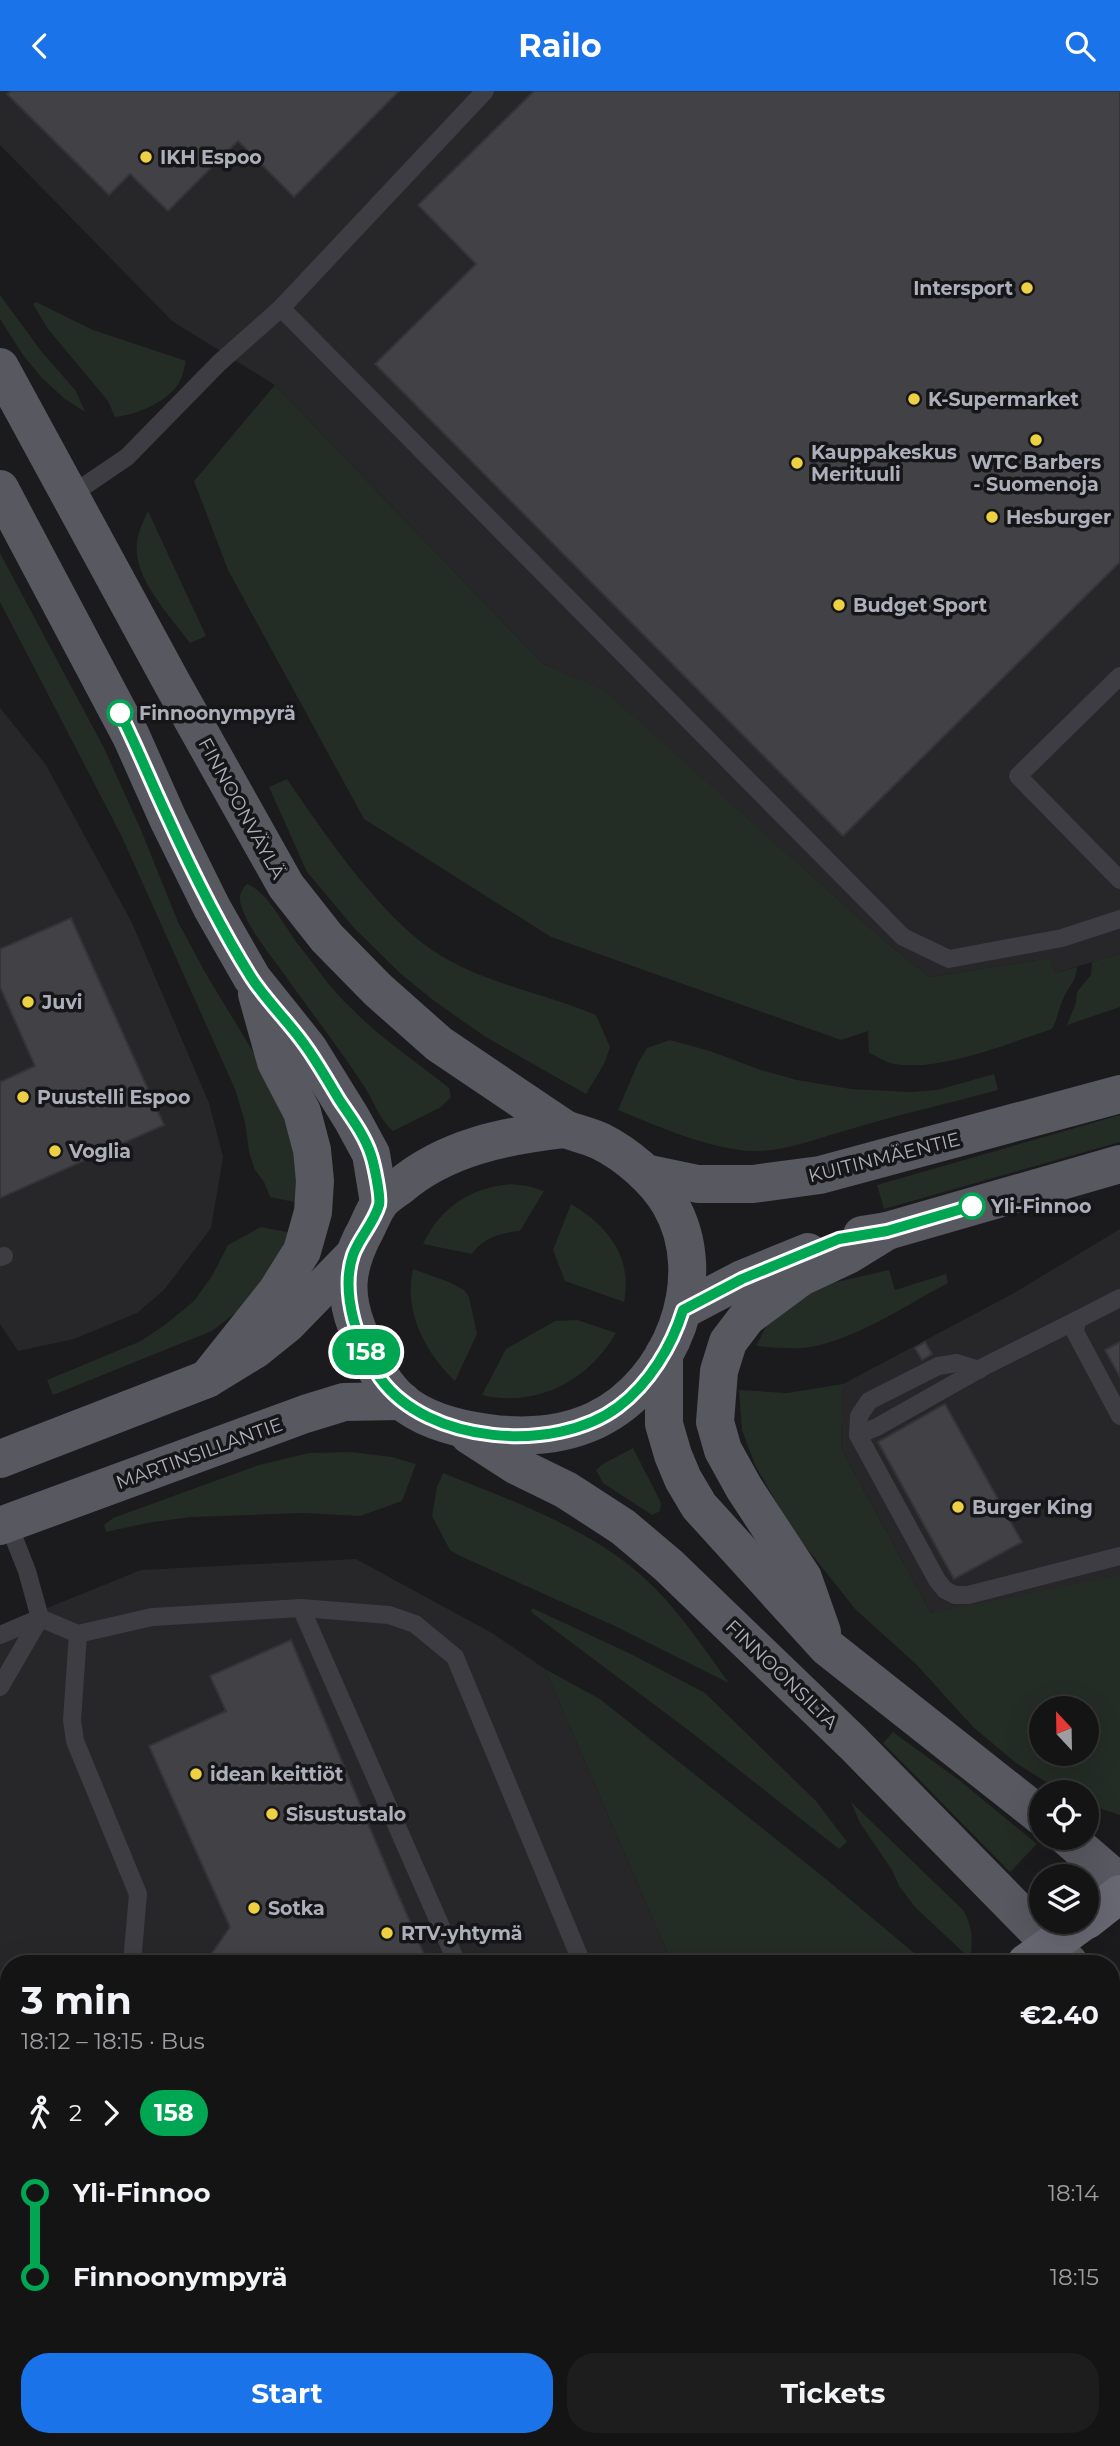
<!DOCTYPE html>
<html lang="en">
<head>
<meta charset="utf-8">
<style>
  :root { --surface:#141415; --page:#1d1d1e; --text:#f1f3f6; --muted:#9d9ea0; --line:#333334; --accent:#1a73e8 }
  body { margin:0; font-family:Montserrat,sans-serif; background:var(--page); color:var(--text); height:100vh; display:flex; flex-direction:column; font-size:26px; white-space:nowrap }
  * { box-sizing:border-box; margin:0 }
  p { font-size:23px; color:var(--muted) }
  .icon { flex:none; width:38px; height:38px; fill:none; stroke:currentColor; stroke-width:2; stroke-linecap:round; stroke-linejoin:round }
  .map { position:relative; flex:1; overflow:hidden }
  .panel { position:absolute; left:0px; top:1864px; width:1120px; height:492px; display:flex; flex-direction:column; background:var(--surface); border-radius:28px 28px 0 0; box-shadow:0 7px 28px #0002,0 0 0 2px var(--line) }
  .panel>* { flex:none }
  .badge { padding:0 14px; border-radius:23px; font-size:24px; line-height:46px }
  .needle { width:46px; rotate:338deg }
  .buttons { position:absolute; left:1029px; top:1605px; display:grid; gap:14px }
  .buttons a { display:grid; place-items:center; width:70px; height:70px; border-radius:50%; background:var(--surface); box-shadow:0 7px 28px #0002,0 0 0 2px var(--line); font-size:35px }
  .map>.badge { position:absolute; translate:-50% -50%; box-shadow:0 0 0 4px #fff }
  .legs { display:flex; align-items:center; gap:10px; height:77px; padding:0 21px; font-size:23px }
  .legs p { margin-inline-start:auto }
  .headline { display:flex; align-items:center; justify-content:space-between; height:119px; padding:0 21px }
  h1 { font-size:38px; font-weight:700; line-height:52px }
  .cta { display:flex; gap:14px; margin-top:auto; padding:14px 21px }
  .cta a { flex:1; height:80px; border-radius:28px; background:var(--accent); color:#fff; font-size:28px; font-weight:700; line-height:80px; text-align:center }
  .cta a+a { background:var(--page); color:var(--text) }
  ul { padding:0 21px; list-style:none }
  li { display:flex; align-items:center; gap:24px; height:84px; font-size:26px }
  li i { display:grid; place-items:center; width:10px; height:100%; margin:0 9px; background:currentColor }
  li i::after { content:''; width:18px; height:18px; margin:-9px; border:5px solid; border-radius:50%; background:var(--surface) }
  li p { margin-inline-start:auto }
  li:first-child i { background:linear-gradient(#0000 50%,currentColor 0) }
  li:last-child i { background:linear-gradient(currentColor 50%,#0000 0) }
  header { display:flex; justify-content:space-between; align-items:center; height:91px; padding:0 21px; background:var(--accent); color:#fff; font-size:32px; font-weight:700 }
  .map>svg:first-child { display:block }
  .built { fill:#272629 }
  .green { fill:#242c26; fill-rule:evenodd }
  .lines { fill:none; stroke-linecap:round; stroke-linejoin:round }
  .stream { stroke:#303640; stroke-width:10 }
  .building { fill:#424246; stroke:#353438; stroke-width:2 }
  .service { stroke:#3d3d43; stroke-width:18 }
  .primary { stroke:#575860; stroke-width:38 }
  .motorway { stroke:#676872; stroke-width:38 }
  .line-1-casing { stroke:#fff; stroke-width:16 }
  .line-1 { stroke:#00a651; stroke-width:10 }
  .poi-dot { fill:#edd142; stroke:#161517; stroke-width:2.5 }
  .stop-1-dot { fill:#fff; stroke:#00a651; stroke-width:3.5 }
  .labels { text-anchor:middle; stroke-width:7; stroke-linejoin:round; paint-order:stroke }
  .poi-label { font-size:19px; font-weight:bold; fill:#adafbb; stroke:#161517; text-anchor:start }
  .stop-label { font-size:19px; font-weight:bold; fill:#adafbb; stroke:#161517; text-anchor:start }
  .street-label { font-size:19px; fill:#adafbb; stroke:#161517 }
</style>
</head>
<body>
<header><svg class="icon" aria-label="back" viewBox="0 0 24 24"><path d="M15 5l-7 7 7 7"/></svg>Railo<svg class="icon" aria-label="search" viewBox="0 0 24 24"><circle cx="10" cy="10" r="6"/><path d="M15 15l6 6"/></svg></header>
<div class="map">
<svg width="1120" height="2355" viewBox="0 0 1120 2355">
  <rect width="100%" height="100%" fill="#1b1a1c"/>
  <!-- built -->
  <g class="built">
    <polygon points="0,0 1120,0 1120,863 1055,882 1050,867 930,886 886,851 604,600 543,573 275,294 172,230 0,54"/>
    <polygon points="0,617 46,674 132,832 209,1012 223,1066 211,1137 164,1199 137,1222 74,1248 18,1260 0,1233"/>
    <polygon points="1120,1138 1120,1497 931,1522 841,1357 843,1293 1014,1202"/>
    <polygon points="356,1468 492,1542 545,1578 672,1872 9,1872 9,2347 381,2347 375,2355 0,2355 0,1536 141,1479"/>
  </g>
  <!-- green -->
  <g class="green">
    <polygon points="0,204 41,260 76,300 85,321 65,308 42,287 23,264 0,228"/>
    <path d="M36,211L93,239L186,270C184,276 183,286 179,292C167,311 137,324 115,326L108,310L48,238L33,213Z"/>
    <path d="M275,294L543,573L604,599L886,851L930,886L1050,867L1055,882L1077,876C1076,891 1070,893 1064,906C1059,916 1058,927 1052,938C1009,952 939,981 894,973C886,972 877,965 869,962L868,940L841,949L551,846L364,728L228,479L194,390Z"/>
    <path d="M148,420L206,545L190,552C171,526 132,486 137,452C138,441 143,431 148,420Z"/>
    <polygon points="0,462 104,657 141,739 178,831 206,883 266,982 290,1035 299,1112 270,1106 264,1091 255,1079 249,1061 245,1031 235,998 121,744 0,511"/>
    <path d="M287,688C324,742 378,822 432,859C481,892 543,902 596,924L610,956L604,973L586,1003L484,945L433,909L401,883L355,838L307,781L269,696Z"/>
    <path d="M247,793C269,801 285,838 301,857C317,877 331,898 349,915C379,946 415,970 449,997L451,1006L441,1016L393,1040C380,1030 373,1009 364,995C337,954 307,916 279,876C266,858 249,838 242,817C238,808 240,799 247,793Z"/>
    <polygon points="1120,863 1120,916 1067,934 1076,912 1077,901 1091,884 1092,871"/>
    <path d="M670,949L710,960L761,979L797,989L851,998L911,1001L937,999L994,983L998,999C950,1012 901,1023 854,1037C817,1047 778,1065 739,1059C697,1053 657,1035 618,1019L638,972L647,957Z"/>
    <polygon points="1120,1024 1120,1051 884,1118 877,1094"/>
    <path d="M511,1093L528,1095L544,1100L520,1140C502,1141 481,1148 472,1163L423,1153C441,1116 470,1097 511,1093Z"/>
    <path d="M571,1113C607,1134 633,1166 624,1211L565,1190L553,1159Z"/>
    <polygon points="261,1136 292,1142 285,1158 243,1216 212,1240 53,1304 47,1289 141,1250 166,1233 194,1210 212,1185 228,1154"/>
    <path d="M413,1178L449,1191L464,1199L469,1206L477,1243L455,1290C425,1262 403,1219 413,1178Z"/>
    <path d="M889,1179L895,1199L946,1183L948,1192C906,1214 863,1244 816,1255C797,1259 775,1257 756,1255L771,1226L819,1195Z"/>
    <path d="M577,1229L616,1242C589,1289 538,1317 482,1304L506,1258L555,1230Z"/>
    <path d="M843,1293L841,1357L931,1522L1120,1484V1724L1087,1713V1701H1062L1016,1672L973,1636L916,1573L856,1519L793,1440L755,1374L742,1339L739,1299L787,1302ZM1041,1617H1087V1662H1041Z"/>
    <polygon points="633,1357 661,1412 660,1420 652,1424 603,1392 596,1379 603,1373"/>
    <polygon points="351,1361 392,1366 416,1373 402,1410 360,1425 302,1422 190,1426 147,1432 106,1441 104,1434 113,1427 259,1374 309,1362"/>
    <path d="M443,1382C508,1408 589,1437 642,1485C677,1516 702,1555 729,1592L617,1536L458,1464L450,1459L432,1425L437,1396Z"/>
    <polygon points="532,1517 631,1563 705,1602 816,1710 847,1751 839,1758 692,1642 540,1528 531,1521"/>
    <polygon points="545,1578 600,1608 826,1788 921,1868 918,1872 672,1872"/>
    <polygon points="893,1641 959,1689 1037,1753 1010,1781 883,1652"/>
    <path d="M851,1711L963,1819C972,1834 973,1847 971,1863H965L916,1817L899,1795L892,1779L860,1732Z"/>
    <polygon points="1120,2260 1120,2355 970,2355 983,2347 1111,2347 1111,2265"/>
    <polygon points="506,2347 575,2347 563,2355 498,2355"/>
  </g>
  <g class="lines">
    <!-- stream -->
    <polyline class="stream" points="387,2355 394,2347"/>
  </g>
  <!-- building -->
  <g class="building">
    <polygon points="11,0 399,0 294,106 238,50 168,120 130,83 109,104 7,3"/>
    <polygon points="534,0 1120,0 1120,471 843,745 375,273 476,173 418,114"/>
    <polygon points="71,827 164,1034 0,1107 0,991 35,975 0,896 0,858"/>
    <polygon points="925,1251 932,1263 922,1269 915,1257"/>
    <polygon points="1120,1251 1120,1286 1105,1259"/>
    <polygon points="945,1313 1022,1451 954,1488 878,1351"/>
    <polygon points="291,1549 393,1792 428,1872 206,1871 230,1836 149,1655 226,1620 210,1585"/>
    <polygon points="0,2335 9,2347 18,2355 0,2355"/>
  </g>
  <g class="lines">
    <!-- service -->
    <g class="service">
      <polyline points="281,217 903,846 949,868 1062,847 1120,828"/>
      <polyline points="71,404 127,366 219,272 281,217 485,0"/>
      <polyline points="1120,585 1018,685 1120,789"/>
      <polyline points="0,1166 4,1165"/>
      <polyline points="1120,1207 1077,1229 1075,1241 1120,1325"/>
      <polyline points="1077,1229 987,1274 877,1336 858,1344 937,1489 945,1499 955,1504 968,1504 1120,1465"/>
      <polyline points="858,1344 859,1325 869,1310 938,1275 957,1272 979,1279"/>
      <polyline points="301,1517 457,1872"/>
      <polyline points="78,1543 72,1629 75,1650 138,1803 132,1872"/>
      <polyline points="0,1544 40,1527 78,1543 152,1526 301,1517 389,1524 415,1533 455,1566 582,1872"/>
      <polyline points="0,1596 40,1527 27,1480 8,1432"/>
      <polyline points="0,2146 9,2124"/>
      <polyline points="0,2168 9,2176"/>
      <polyline points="0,2307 9,2315"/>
      <polyline points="40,2347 48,2355"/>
      <polyline points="236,2347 245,2355 278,2355 306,2347"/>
    </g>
    <!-- primary -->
    <g class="primary">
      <polyline points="0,276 172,592 286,795 327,847 378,899 439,953 565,1038"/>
      <polyline points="0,398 131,645 168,728 212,817 252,887 308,957 352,1028 371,1063 379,1112"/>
      <path d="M565,1038C576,1042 589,1045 600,1050C626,1063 655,1087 670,1113C713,1187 671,1293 596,1329C562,1345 524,1347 488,1342C458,1338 423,1329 400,1309C379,1289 367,1264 357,1237C344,1203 346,1179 362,1146C368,1136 372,1123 379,1113C383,1107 392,1101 399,1096C446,1056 505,1045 565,1038Z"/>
      <polyline points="645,1082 698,1093 753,1093 820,1084 1120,1003"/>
      <polyline points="862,1144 887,1140 1120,1073"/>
      <polyline points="683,1219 742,1188 808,1161"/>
      <polyline points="664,1263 664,1333 673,1364 683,1388 699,1415 827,1556 1041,1725"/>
      <polyline points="207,1288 277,1200 302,1160 313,1121 315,1090 312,1059 302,1021 276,971 257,903"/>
      <polyline points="469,1344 517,1375 566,1399 623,1436 668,1474 853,1652 1069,1872"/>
      <polyline points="0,1368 207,1288 256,1258 287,1233 353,1165"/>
      <polyline points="0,1435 305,1323 344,1311 402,1310"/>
      <polyline points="822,1541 803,1487 744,1397 723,1359 715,1331 719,1280 728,1251 747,1226 801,1186 848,1164 887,1140"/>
      <polyline points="1067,1746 1120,1792"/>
      <polyline points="1111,1913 1120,1922"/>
    </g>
    <!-- motorway -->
    <g class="motorway">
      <polyline points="1087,1829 1120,1803"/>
      <polyline points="1026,1872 1084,1830"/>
      <polyline points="1111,1974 1120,1968"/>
      <polyline points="1111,2072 1120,2066"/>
      <polyline points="1111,2171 1120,2165"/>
      <polyline points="1111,2243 1120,2237"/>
      <polyline points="472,2355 480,2347"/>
      <polyline points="596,2355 608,2347"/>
      <polyline points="745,2355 755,2347"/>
      <polyline points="865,2355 875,2347"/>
      <polyline points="941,2355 953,2347"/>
    </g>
  </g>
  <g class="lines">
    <defs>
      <path id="line-1" d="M120,622C137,656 151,691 167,725C192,780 219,835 251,886C267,911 290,932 307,957C319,974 329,992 340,1010C351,1026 365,1045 371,1064C374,1073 381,1106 379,1114C374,1132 359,1147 353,1164C340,1202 358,1256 380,1287C427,1353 555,1363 618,1316C649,1293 672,1255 683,1219L742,1188L839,1148L887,1140L972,1115"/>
    </defs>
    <!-- line-1 casing -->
    <use href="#line-1" class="line-1-casing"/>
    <!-- line-1 -->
    <use href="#line-1" class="line-1"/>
  </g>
  <!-- markers -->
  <g class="poi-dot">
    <circle cx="146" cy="66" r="7"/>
    <circle cx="1027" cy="197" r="7"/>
    <circle cx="914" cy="308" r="7"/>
    <circle cx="1036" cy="349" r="7"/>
    <circle cx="797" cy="372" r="7"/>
    <circle cx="992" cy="426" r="7"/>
    <circle cx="839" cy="514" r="7"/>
    <circle cx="28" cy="911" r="7"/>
    <circle cx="23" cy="1006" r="7"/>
    <circle cx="55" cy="1060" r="7"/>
    <circle cx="958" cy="1416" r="7"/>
    <circle cx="196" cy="1683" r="7"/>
    <circle cx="272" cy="1723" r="7"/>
    <circle cx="254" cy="1817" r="7"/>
    <circle cx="387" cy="1842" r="7"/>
  </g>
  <g class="stop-1-dot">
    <circle cx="120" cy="622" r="12"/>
    <circle cx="972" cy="1115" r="12"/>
  </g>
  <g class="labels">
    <!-- poi labels -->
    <g class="poi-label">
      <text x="160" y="73">IKH Espoo</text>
      <text x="1013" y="204" text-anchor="end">Intersport</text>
      <text x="928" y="315">K-Supermarket</text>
      <text x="811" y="368">Kauppakeskus<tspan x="811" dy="22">Merituuli</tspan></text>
      <text x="1036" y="378" text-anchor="middle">WTC Barbers<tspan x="1036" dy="22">- Suomenoja</tspan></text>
      <text x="1006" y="433">Hesburger</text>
      <text x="853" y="521">Budget Sport</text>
      <text x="42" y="918">Juvi</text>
      <text x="37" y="1013">Puustelli Espoo</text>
      <text x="69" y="1067">Voglia</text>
      <text x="972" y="1423">Burger King</text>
      <text x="210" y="1690">idean keittiöt</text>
      <text x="286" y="1730">Sisustustalo</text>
      <text x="268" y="1824">Sotka</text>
      <text x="401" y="1849">RTV-yhtymä</text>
    </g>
    <!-- stop labels -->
    <g class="stop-label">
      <text x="139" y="629">Finnoonympyrä</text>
      <text x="991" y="1122">Yli-Finnoo</text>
    </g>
    <!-- street labels -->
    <g class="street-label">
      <text transform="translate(242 717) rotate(61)" y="7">FINNOONVÄYLÄ</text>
      <text transform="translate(884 1066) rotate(-14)" y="7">KUITINMÄENTIE</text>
      <text transform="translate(199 1362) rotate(-20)" y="7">MARTINSILLANTIE</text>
      <text transform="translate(782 1583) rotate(44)" y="7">FINNOONSILTA</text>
    </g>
  </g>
</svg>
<div class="buttons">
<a><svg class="needle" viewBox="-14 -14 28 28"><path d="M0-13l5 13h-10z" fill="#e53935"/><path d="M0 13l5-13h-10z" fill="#9d9ea0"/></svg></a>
<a><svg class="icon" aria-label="locate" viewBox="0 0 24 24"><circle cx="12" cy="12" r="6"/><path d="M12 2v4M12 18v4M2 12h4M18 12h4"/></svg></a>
<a><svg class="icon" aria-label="layers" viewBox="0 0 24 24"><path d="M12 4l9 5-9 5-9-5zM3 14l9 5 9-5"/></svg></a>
</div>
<b class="badge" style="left:366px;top:1261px;background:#00a651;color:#fff">158</b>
<section class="panel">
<div class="headline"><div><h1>3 min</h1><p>18:12 – 18:15 · Bus</p></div><b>€2.40</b></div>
<div class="legs"><svg class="icon" aria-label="walk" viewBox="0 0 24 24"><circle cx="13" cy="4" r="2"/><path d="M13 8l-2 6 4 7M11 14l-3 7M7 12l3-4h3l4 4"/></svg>2<svg class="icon" aria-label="forward" viewBox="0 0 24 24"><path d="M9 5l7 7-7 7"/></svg><b class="badge" style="background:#00a651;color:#fff">158</b></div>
<ul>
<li><i style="color:#00a651"></i><b>Yli-Finnoo</b><p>18:14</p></li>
<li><i style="color:#00a651"></i><b>Finnoonympyrä</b><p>18:15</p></li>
</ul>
<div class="cta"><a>Start</a><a>Tickets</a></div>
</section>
</div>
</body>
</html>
